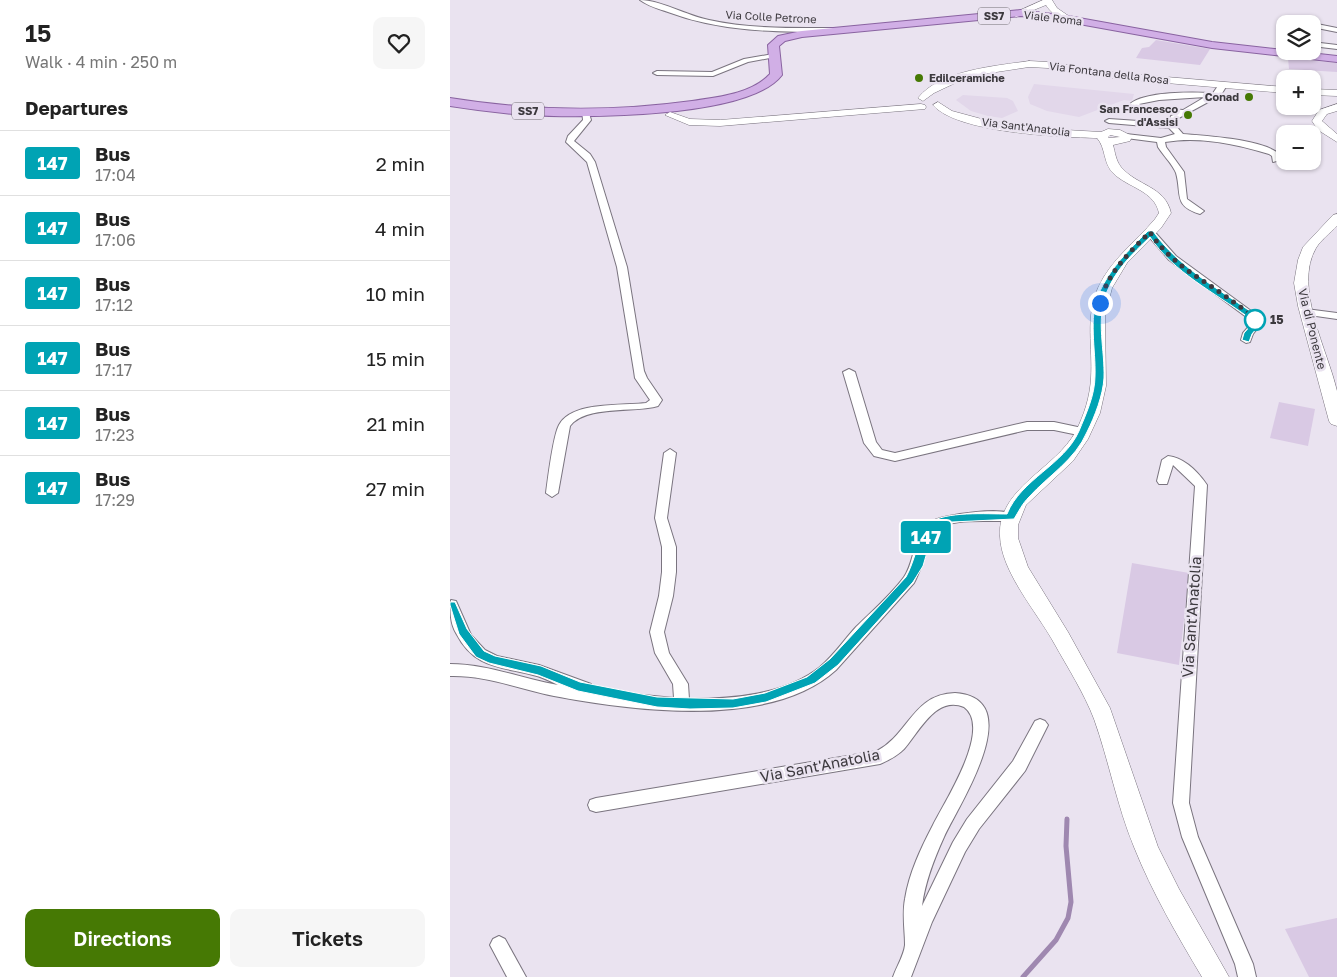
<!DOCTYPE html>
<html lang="en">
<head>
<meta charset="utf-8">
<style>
  :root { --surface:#fff; --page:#f6f6f6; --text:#222; --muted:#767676; --line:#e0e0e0; --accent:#467904 }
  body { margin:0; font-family:"Golos Text",sans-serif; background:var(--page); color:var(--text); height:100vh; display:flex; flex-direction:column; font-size:19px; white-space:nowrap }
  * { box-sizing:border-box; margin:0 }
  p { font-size:16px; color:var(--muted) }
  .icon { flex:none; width:28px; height:28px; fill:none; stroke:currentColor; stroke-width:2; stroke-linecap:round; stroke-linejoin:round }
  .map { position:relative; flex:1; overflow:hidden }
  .sheet { display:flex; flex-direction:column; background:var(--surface); width:450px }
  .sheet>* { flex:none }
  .badge { padding:0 10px; border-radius:4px; font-size:18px; line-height:32px }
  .buttons { position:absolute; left:826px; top:15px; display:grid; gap:10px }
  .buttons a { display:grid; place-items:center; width:45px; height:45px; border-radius:10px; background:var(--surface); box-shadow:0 1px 4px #0004; font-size:25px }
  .you { position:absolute; width:25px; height:25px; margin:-12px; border:4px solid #fff; border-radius:50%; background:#1a73e8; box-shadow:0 0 0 8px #1a73e833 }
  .map>.badge { position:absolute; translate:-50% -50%; box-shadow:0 0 0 2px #fff }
  h2 { padding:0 25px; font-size:19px; line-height:45px }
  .round { display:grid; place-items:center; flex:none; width:52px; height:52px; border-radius:10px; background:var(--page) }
  .summary { display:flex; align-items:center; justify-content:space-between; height:85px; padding:0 25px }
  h1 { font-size:24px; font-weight:600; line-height:38px }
  .cta { display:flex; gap:10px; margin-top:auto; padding:10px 25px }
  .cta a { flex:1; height:58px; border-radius:10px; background:var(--accent); color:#fff; font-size:20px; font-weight:600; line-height:58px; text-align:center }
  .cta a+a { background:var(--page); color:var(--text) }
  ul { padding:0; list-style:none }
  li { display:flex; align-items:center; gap:15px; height:65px; padding:0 25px; border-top:1px solid var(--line) }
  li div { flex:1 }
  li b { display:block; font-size:19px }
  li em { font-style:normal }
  li .badge { min-width:55px; font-weight:700; text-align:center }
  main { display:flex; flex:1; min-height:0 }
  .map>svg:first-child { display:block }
  .built { fill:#e2d7ea }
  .green { fill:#d9c9e4 }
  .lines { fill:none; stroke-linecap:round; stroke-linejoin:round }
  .stream { stroke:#9f88b0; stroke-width:5 }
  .minor-casing { stroke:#7a747f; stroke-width:2 }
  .secondary-casing { stroke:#7a747f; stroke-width:1 }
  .primary-casing { stroke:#8963a0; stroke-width:2 }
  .minor { fill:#fff; fill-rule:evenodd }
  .secondary { fill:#fff; fill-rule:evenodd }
  .primary { fill:#d1afe6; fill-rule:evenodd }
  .line { fill:#00a3b4; stroke:#fff }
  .walk { stroke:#3c393e; stroke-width:5; stroke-dasharray:0 9 }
  .poi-dot { fill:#467904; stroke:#eae3f0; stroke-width:2 }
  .stop-dot { fill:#fff; stroke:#00a3b4; stroke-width:2.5 }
  .labels { text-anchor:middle; stroke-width:5; stroke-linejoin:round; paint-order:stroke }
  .shield { fill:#eae3f0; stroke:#706c73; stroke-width:1 }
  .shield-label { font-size:11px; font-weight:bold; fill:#3c393e }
  .far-street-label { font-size:11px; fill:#3c393e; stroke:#eae3f0 }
  .far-poi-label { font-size:11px; font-weight:bold; fill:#3c393e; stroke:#eae3f0; text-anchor:end }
  .stop-label { font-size:12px; font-weight:bold; fill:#3c393e; stroke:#eae3f0; text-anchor:start }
  .street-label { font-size:12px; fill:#3c393e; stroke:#eae3f0 }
  .near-street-label { font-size:15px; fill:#3c393e; stroke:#eae3f0 }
</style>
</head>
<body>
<main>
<section class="sheet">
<div class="summary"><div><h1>15</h1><p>Walk · 4 min · 250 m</p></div><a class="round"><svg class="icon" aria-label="heart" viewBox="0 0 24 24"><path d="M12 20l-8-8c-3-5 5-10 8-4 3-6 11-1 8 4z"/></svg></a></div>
<h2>Departures</h2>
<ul>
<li><span class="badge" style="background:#00a3b4;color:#fff">147</span><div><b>Bus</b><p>17:04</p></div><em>2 min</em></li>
<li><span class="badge" style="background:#00a3b4;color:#fff">147</span><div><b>Bus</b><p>17:06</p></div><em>4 min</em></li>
<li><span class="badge" style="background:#00a3b4;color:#fff">147</span><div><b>Bus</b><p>17:12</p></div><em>10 min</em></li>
<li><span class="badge" style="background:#00a3b4;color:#fff">147</span><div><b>Bus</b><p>17:17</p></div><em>15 min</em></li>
<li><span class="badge" style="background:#00a3b4;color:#fff">147</span><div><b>Bus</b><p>17:23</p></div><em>21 min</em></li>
<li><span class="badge" style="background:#00a3b4;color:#fff">147</span><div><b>Bus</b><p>17:29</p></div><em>27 min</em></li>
</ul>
<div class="cta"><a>Directions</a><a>Tickets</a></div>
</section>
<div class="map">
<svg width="887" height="977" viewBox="0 0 887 977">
  <rect width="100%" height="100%" fill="#eae3f0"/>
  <!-- built -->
  <g class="built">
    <polygon points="584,84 684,94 682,101 674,100 629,117 597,111 580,104 578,97"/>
    <polygon points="513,95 557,98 563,101 568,111 552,118 538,116 521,111 506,100"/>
  </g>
  <!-- green -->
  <g class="green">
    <polygon points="706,40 760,49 750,65 686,58 692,48 699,47"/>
    <polygon points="838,58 887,63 887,72 839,69"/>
    <polygon points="829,402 865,409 858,446 820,438"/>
    <polygon points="682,563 739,573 729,665 667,653"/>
    <polygon points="887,918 887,977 859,977 835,929"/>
  </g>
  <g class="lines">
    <!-- stream -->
    <polyline class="stream" points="573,977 606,940 618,918 621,902 616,846 617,819"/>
    <defs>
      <g id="minor">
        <path d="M190,0C210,0 238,16 259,20C300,29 341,28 382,28L385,30L382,32C326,32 271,32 218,12C209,9 198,6 190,0Z"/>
        <polygon points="847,21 855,23 856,24 844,24"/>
        <polygon points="862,23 887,28 887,32 862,27 862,24 860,24"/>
        <polygon points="862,42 887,45 887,49 862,46"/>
        <polygon points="323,54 326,56 325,57 298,62 263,76 207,75 203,73 207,71 262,72 294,59"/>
        <path d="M770,83L777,85L771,95L727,119L725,125L733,134C755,136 815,139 830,155V160L823,162L822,156L819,154C786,144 750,136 715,142L716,147L734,172L737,199L754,211L750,214C723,206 732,194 726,173C723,165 713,155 708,147L707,142L676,138L672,136L676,134L711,138L725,134L719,128L659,123L655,121L659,119L718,123L721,116L726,114L692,111L680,104C695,91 743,92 763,93ZM755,97L733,110L694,107L689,104L709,100Z"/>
        <path d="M132,110H138L141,120L124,141L140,154L145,162L177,267L194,371L197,378L212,400L208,406C184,413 135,405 120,426L108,493L102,497L96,493C98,478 103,436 109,425C122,401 172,406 196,403L200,400L185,378L184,371L167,267L137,162L116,142L118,136L133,120Z"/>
        <polygon points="700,229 703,230 726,256 808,316 810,325 803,334 800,342 796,343 791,340 793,333 800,325 799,319 719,260 695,232"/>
        <polygon points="856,309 887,313 887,319 852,314 852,310"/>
        <polygon points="399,369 405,372 426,442 432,450 445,453 577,422 604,422 637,429 639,432 633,436 604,430 577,430 445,461 424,456 414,443 393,372"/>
        <path d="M220,449L226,453L217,518L226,547V572L223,596L214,632L219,653L238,684L239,699C282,699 335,695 370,667C384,655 394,640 406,627C422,611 440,596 454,577C465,562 463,534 479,523C491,514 559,505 567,517C560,527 504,513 487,531C480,537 471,571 464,583L386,670C321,729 183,711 104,696C69,689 36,675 0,676V664C38,664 72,679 108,685C100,681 92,677 83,675C48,666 24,668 6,633C0,623 0,610 1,600L6,601L21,635L35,650L47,656L89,665L141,684L144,688L142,690L224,698L223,684L205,653L200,632L209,596L212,572V547L205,518L214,453Z"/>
        <path d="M718,456C735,458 748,472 757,485L739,803L748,837L803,964L806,977H788L785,964L732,837L723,803L745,486L723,465L717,484H709L707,481L712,460Z"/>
        <path d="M505,693C580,698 508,806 494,837C484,859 475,882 472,906L503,842L517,819L563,761L585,721L590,719L595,721L598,725L575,771L529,829L515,852L482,922L461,977H443C446,968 454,955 455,945C455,930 452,915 455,899C459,873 471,848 483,825C495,801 543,728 514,707C486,695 469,732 454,749C447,756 439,760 430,764L146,812L140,810L138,805L140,800L146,798L427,751C459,734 463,694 505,693Z"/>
        <polygon points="49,936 55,939 76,977 57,977 40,945 43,939"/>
      </g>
      <g id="secondary">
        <path d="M593,0H602L607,8L623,19L618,22C609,19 601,13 596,5L569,16L566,17L562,14Z"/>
        <path d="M579,61L598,62L669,73L835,87V93L669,79L598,68L579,67L520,76L484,93L473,101L468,98C490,70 546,66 579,61Z"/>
        <polygon points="862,89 887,90 887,96 862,95"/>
        <path d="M488,102L502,111L539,121L616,130L651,132L658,129L670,130L682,136L680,141L663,145C665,152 666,161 671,167C687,186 715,186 721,213L711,228L677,263L662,288L655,315L656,386L650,413L638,439L623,461L576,505L568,525V538L578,567L618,632L660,708L708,847L729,889L779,977H752C727,935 702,892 684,847C667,806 659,761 644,719C634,693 618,668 604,643C587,612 551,572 550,536C547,488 606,469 626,431C634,415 640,397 641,378C643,348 635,317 648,288C661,259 685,243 705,219L709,213C704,190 678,188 663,173C653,163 656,148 647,138C610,137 506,133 483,105ZM660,135L670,137L659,138L658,137Z"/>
        <polygon points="471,104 475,105 476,107 475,109 270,126 239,125 215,115 220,112 240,119 270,120"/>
        <polygon points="887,104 887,111 877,114 872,121 887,134 887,142 868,130 862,121 869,110"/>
        <path d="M887,214V226C880,233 871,240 866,248C843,287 878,351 887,391C887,402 887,415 887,426L881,424L879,421L848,306L844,283L848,260L853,247L883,215Z"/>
      </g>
      <path id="primary" d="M571,10L618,16L762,42L887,56V62L762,48L618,22L571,16L352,37L335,41L329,46L332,75C299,119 129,118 76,115C50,113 25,110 0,106V98C80,111 162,112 242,101C268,97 301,94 320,74L318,45L328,36L352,31Z"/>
    </defs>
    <!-- minor casing -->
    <use href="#minor" class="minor-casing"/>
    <!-- secondary casing -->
    <use href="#secondary" class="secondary-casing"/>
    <!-- primary casing -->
    <use href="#primary" class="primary-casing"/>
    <!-- minor -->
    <use href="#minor" class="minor"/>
    <!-- secondary -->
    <use href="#secondary" class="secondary"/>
    <!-- primary -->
    <use href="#primary" class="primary"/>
  </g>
  <!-- line -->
  <path class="line" d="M698,231H703C728,267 769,289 804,314L810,324L802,334L799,342L792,340L794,333L802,324L798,317C765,293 723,272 700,237C682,254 665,270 656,294C646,321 655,350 654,378C653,395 645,416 637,432C625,460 599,475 579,497C572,504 569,511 564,519L502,522L486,528L482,535L473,566L463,582L388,665L365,683L316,702L283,708L240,709L207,707L128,691L88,675L39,663L26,657L9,634L0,605V602H5L17,629L34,651L45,656L91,666L130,682L207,697L283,699L315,693L357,677L380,659L456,577C463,564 466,550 471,537C473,533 476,526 480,523C494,511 538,514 557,514C571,479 614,465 629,431C636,414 645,395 645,376C646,349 638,319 649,293C661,267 678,251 698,231Z"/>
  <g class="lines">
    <!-- walk -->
    <path class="walk" d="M650,303C657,273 679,253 700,232C720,264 753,279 782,301C790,307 800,313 805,320"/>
  </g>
  <!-- markers -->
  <g class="poi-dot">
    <circle cx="469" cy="78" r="5"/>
    <circle cx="799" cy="97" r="5"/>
    <circle cx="738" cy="115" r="5"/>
  </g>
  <circle class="stop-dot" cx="805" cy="320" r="10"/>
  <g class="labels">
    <!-- shield labels -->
    <g class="shield">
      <rect x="528" y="7.5" width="32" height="17" rx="4"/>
      <rect x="62" y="102.5" width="32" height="17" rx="4"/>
    </g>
    <g class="shield-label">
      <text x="544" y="20">SS7</text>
      <text x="78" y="115">SS7</text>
    </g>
    <!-- far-street labels -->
    <g class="far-street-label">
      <text transform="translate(321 17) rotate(3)" y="4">Via Colle Petrone</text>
      <text transform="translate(603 18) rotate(7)" y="4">Viale Roma</text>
      <text transform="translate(659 73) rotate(7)" y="4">Via Fontana della Rosa</text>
      <text transform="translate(576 127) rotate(7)" y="4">Via Sant'Anatolia</text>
    </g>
    <!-- far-poi labels -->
    <g class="far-poi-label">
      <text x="479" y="82" text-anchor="start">Edilceramiche</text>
      <text x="789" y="101">Conad</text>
      <text x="728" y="113">San Francesco<tspan x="728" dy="13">d'Assisi</tspan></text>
    </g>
    <!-- stop labels -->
    <g class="stop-label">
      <text x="820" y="324">15</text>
    </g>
    <!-- street labels -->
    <g class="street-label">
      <text transform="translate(862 329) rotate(76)" y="4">Via di Ponente</text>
    </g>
    <!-- near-street labels -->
    <g class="near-street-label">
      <text transform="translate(742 617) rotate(-86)" y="5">Via Sant'Anatolia</text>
      <text transform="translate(370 766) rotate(-11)" y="5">Via Sant'Anatolia</text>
    </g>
  </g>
</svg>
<div class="buttons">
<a><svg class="icon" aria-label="layers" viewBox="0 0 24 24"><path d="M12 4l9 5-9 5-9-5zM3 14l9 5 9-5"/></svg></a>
<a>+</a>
<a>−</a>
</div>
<div class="you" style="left:650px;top:303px"></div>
<b class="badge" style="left:476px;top:537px;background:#00a3b4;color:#fff">147</b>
</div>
</main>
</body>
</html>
